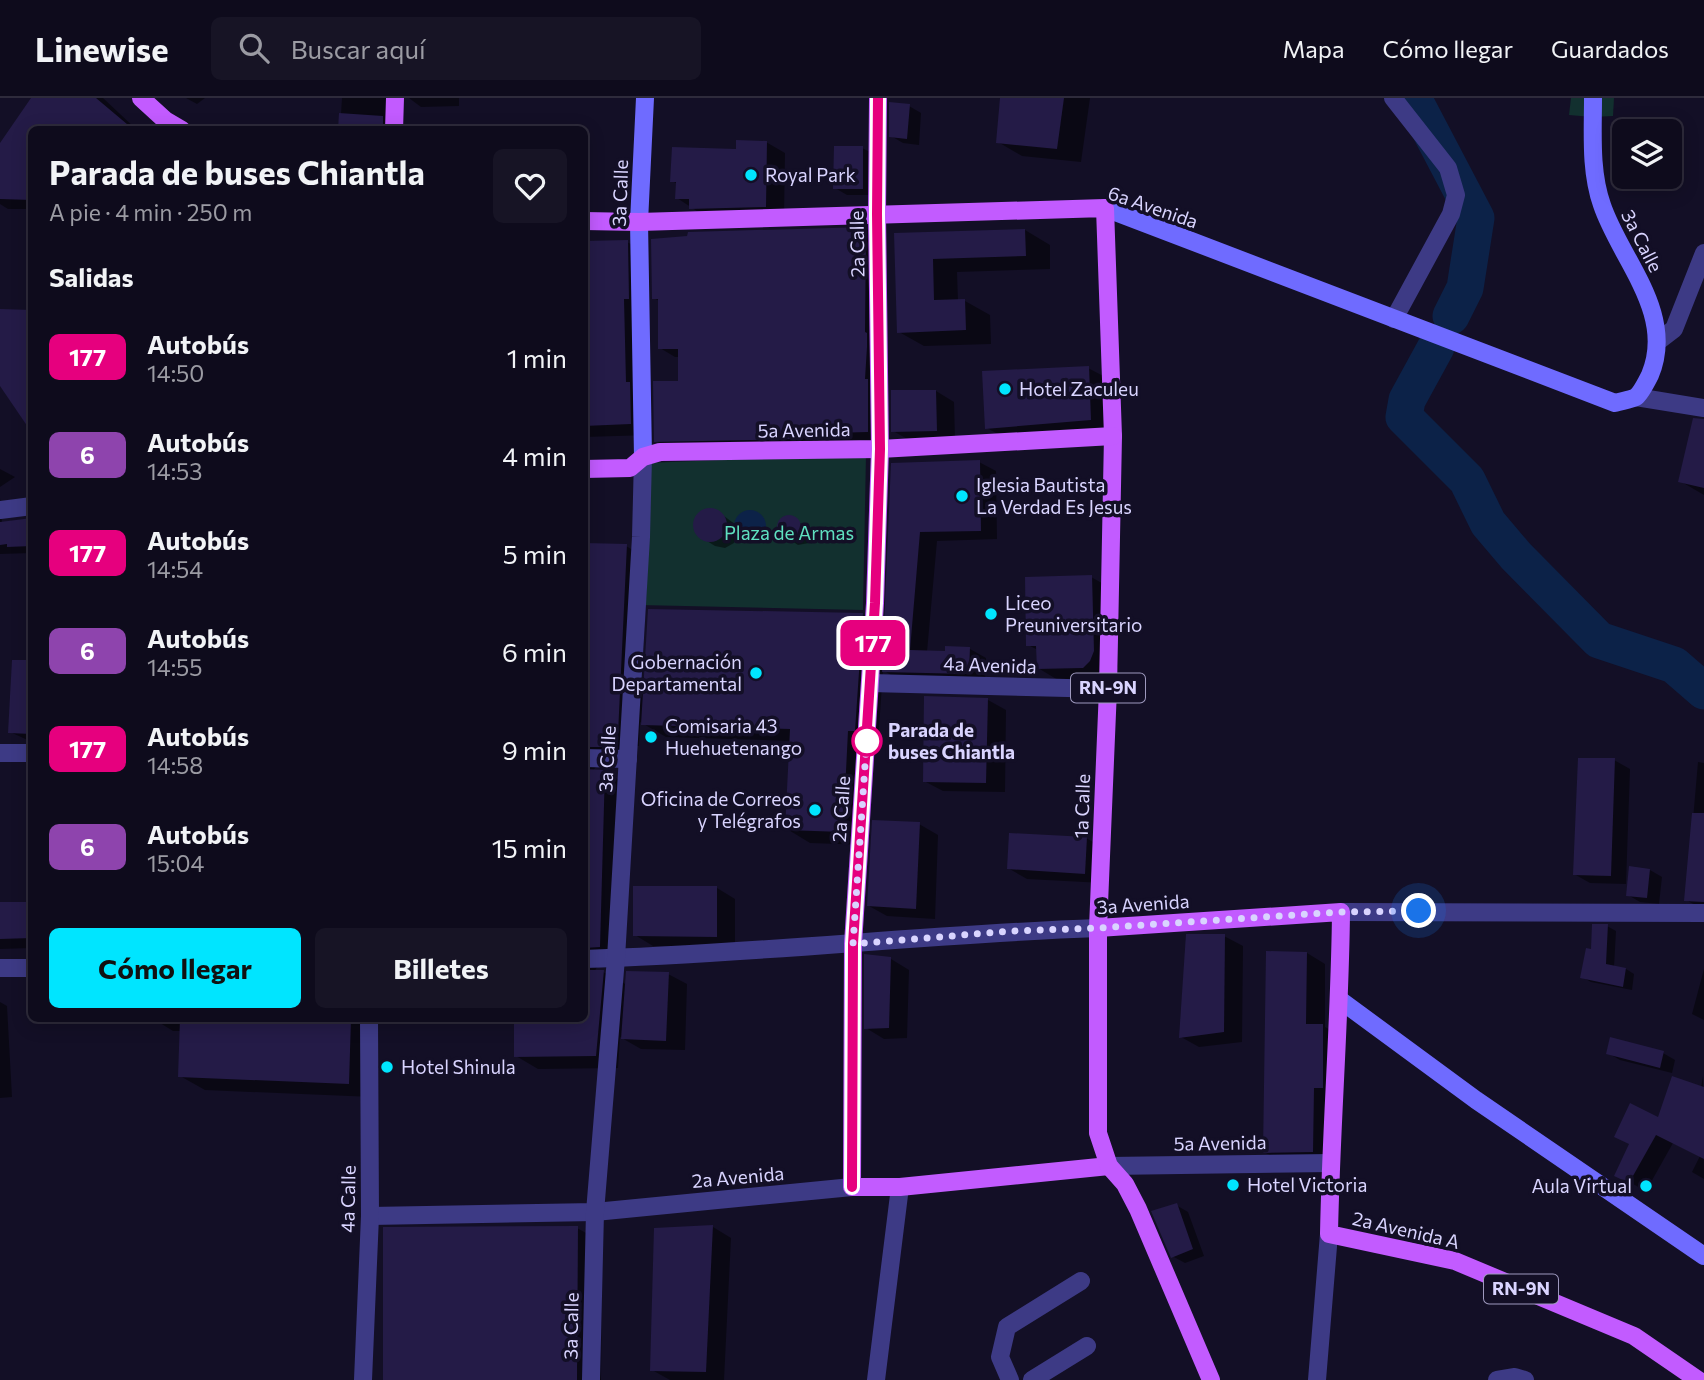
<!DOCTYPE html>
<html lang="es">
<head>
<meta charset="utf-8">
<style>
  :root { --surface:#0e0b1c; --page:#171425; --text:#f1f3f6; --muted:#9b9ba3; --line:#2e2b3b; --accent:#00e5ff }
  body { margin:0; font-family:Commissioner,sans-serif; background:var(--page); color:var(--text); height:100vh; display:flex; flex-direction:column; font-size:26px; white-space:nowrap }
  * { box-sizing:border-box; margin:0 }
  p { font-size:23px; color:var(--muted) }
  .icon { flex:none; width:38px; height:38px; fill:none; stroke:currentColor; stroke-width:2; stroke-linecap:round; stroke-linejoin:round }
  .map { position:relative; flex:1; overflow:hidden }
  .side { position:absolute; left:28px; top:28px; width:560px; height:896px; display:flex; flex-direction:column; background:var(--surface); border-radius:10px; box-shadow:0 4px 18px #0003,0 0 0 2px var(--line) }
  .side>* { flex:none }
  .badge { padding:0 14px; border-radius:10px; font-size:24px; line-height:46px }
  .tools { position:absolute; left:1612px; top:21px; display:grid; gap:14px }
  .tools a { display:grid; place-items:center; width:70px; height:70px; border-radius:10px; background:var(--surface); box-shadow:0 4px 18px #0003,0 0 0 2px var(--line); font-size:35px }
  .you { position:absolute; width:35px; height:35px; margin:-18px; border:5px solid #fff; border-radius:50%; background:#1a73e8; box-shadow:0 0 0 10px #1a73e833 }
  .map>.badge { position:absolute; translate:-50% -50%; box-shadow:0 0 0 4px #fff }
  h2 { padding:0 21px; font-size:26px; line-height:63px }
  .round { display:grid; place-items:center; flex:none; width:74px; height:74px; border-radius:10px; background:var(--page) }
  .head { display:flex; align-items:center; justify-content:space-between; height:119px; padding:0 21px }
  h1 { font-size:33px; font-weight:700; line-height:52px }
  .primary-button { display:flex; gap:14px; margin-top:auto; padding:14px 21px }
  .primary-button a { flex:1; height:80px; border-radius:10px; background:var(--accent); color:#111; font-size:28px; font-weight:700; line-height:80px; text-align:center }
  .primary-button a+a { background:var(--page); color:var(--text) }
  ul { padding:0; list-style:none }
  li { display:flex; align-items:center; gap:21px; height:98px; padding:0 21px }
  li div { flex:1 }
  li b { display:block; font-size:26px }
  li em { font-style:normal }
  li .badge { min-width:77px; font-weight:700; text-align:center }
  header { display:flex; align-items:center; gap:42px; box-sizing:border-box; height:98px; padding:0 35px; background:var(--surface); border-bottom:2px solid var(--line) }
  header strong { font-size:33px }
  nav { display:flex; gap:38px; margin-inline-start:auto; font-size:24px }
  .search { width:490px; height:63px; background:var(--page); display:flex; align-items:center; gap:18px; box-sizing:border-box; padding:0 24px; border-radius:10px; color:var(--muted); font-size:26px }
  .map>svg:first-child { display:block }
  .green { fill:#12302f }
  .water { fill:#0c2248 }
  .shadow { fill:#0007 }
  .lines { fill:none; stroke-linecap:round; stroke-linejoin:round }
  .river { stroke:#0c2248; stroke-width:37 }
  .building { fill:#241b47 }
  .street { stroke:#3d3a85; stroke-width:18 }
  .secondary { stroke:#6f6bff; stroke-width:18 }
  .primary { stroke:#c25bff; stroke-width:18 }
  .line-casing { stroke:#fff; stroke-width:16 }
  .line { stroke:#e6007e; stroke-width:10 }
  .walk { stroke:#d9d4ff; stroke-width:7; stroke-dasharray:0 12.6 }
  .poi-dot { fill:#00e5ff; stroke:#130f26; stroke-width:2.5 }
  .stop-dot { fill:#fff; stroke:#e6007e; stroke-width:3.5 }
  .labels { text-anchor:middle; stroke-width:7; stroke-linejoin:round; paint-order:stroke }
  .shield { fill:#130f26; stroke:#9e99be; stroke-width:2 }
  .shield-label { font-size:18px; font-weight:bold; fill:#d9d4ff }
  .poi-label { font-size:19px; fill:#d9d4ff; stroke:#130f26; text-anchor:start }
  .street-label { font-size:19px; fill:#d9d4ff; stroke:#130f26 }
  .park-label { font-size:19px; fill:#5fe0c0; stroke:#130f26 }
  .stop-label { font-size:19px; font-weight:bold; fill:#d9d4ff; stroke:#130f26; text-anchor:start }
</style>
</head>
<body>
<header>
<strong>Linewise</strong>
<div class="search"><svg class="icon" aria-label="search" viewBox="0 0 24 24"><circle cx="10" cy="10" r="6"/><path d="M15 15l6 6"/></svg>Buscar aquí</div>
<nav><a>Mapa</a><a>Cómo llegar</a><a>Guardados</a></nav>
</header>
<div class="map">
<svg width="1704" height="1282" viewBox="0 0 1704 1282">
  <rect width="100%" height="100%" fill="#130f26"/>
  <!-- green -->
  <g class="green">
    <polygon points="1571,0 1614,0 1613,18 1592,19 1569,17"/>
    <polygon points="866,356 863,512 639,507 646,365"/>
  </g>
  <!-- water -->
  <circle class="water" cx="750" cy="428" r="16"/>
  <!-- shadow -->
  <g class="shadow">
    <polygon points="33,0 103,0 137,32 32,32 32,111 8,111 0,106 0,49"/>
    <polygon points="186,0 205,0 197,6"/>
    <polygon points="342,0 396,0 403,32 340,32"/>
    <polygon points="409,0 459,0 459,8 421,9"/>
    <polygon points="1002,0 1090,0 1081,64 1022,58 998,44"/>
    <polygon points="909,8 921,15 919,47 903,45 891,38"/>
    <polygon points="766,44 785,55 784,119 709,121 677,100 678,86 672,83 738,53"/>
    <polygon points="862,50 874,56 874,97 847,97 835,90"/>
    <polygon points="865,130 880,139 883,342 671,352 656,343 680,285 680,259 675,259 660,250 660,203 653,200"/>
    <polygon points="1025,132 1050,147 1050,171 957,174 958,203 965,203 990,217 991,246 924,248 899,234 896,137"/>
    <polygon points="627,144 647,155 650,337 584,339 584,145"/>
    <polygon points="1088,270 1107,280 1109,332 1005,340 987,330"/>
    <polygon points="936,293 954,304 955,342 911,343 893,333"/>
    <polygon points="1704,334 1704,397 1680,383"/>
    <polygon points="979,364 996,373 997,441 937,443 927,554 947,555 970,551 986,560 985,585 900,583 883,572 878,645 871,645 866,747 810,745 787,731 792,643 666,639 640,624 639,648 627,648 627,661 601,661 593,673 605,674 627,686 621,861 601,863 594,874 603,874 627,887 668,876 687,886 685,952 641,951 620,939 618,970 538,971 516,958 584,920 584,447 626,448 648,461 642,580 862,517 886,530 893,366"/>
    <polygon points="0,371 15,379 0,389"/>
    <polygon points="0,400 2,425 32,422 32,455 0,456"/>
    <polygon points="705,412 716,412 736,427 738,437 734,445 725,450 715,448 702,440 696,433 695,423"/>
    <polygon points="790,419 812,432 812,439 809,445 798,447 779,435 778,428 781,422"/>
    <polygon points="1091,479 1116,493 1118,568 1114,577 1108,584 1063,585 1038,570 1038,552 1028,547"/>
    <polygon points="32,564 32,644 10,634"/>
    <polygon points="988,602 1006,612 1005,694 943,693 924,683"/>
    <polygon points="1614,662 1630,671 1626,786 1590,785 1574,776"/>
    <polygon points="1698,664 1704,665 1704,812 1686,802"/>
    <polygon points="919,726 938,737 935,821 887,818 869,808"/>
    <polygon points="1086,740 1105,751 1103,785 1027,781 1008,770"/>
    <polygon points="1650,772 1662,779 1659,806 1640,804 1628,797"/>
    <polygon points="717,790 735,801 735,848 653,848 635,837"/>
    <polygon points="32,805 32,850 0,851 0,806"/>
    <polygon points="1607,828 1616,833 1614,869 1626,871 1634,876 1632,892 1591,884 1582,879 1593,853"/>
    <polygon points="1224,838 1243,848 1242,944 1199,949 1181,939"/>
    <polygon points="1307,855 1325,866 1325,929 1341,938 1331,1064 1283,1064 1264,1054"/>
    <polygon points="891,861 909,872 907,940 884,941 866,930"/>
    <polygon points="1704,871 1704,922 1692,916"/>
    <polygon points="0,904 7,908 12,999 0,1000"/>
    <polygon points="152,920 375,920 373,999 205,992 180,978 182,933 173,933"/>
    <polygon points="1608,955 1663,955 1675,962 1672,975 1620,962"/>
    <polygon points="1703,978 1704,1081 1692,1074 1700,1058 1673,1045 1646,1093 1616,1077 1659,1022 1701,990"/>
    <polygon points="1176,1107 1188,1114 1204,1158 1185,1165 1172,1158"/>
    <polygon points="713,1129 731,1140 724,1282 670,1282 652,1272"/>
    <polygon points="577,1130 602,1144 601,1282 384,1282"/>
  </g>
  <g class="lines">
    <!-- river -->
    <g class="river">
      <polyline points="1413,0 1476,120 1465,190 1451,218"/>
      <polyline points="1436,249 1407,302 1404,319 1467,382 1488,425 1516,458 1599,542 1674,567 1704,593"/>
    </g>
  </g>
  <!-- building -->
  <g class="building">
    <polygon points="31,0 96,0 134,32 32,32 32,102 0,101 0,45"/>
    <polygon points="1000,0 1064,0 1057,51 996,45"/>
    <polygon points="889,4 910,6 907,41 889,39"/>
    <polygon points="339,15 383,18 383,32 338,32"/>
    <polygon points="736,42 767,43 766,109 689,111 689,101 675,101 676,84 670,84 672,49 736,51"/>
    <polygon points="834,48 863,48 863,91 833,91"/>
    <polygon points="866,129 865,234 867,235 867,249 865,281 868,281 868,334 795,336 795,341 654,344 653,283 678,283 678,251 658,251 658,201 652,201 651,141 687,138 688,134"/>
    <polygon points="1025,131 1026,158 933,161 934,202 965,201 966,232 897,235 894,135"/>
    <polygon points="628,142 629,201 624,201 626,284 630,284 631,326 584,328 584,143"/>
    <polygon points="0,211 32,212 32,335 0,288"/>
    <polygon points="1089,268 1091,322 985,331 982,273"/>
    <polygon points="891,292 936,292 937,333 891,334"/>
    <polygon points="1693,320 1704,321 1704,390 1678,384"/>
    <polygon points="980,362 981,433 920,434 910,552 945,553 945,548 970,549 969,576 882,574 891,365"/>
    <circle cx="710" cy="427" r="17"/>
    <circle cx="789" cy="429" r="12"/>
    <polygon points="32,420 32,448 7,449 7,446 0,447 0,424"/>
    <polygon points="584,445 627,446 618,636 606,636 606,649 584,649"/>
    <polygon points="1092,477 1094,553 1090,563 1083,570 1037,571 1036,548 1026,548 1025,479"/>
    <polygon points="648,511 863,515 855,633 848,633 843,734 785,732 790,631 641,627"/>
    <polygon points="12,562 32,562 32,636 8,635"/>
    <polygon points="924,598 988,600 986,685 923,684"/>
    <polygon points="1578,660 1615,660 1611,778 1573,777"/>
    <polygon points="584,671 605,672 600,849 584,850"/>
    <polygon points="1692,715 1704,715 1704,804 1684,803"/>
    <polygon points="872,722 920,724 916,811 867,808"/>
    <polygon points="1009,735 1087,739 1085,776 1007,771"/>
    <polygon points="1629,768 1650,771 1647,800 1626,798"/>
    <polygon points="633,788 717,788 717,839 633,838"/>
    <polygon points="0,804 32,804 32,840 0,841"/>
    <polygon points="1592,826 1608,826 1606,866 1626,870 1623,889 1580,880 1586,850 1591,851"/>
    <polygon points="1186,836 1225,836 1224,934 1179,940"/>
    <polygon points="1266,853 1307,854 1306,926 1323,926 1323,990 1314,990 1313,1054 1263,1055"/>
    <polygon points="864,856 891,859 889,930 864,931"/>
    <polygon points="584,872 604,872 596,958 514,959 514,920 584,920"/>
    <polygon points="626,873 669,874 666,943 621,941"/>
    <polygon points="180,920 351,920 349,986 178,979"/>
    <polygon points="1610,939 1664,953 1660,970 1606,956"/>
    <polygon points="1672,978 1704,989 1704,1061 1656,1037 1629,1085 1614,1078 1629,1046 1614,1039 1630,1005 1658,1019"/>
    <polygon points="1177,1105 1193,1151 1171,1160 1151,1113"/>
    <polygon points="713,1127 706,1274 650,1273 654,1130"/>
    <polygon points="578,1128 577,1282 383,1282 383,1129"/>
  </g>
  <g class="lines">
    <!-- street -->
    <g class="street">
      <polyline points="1393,0 1448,70 1456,97 1451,116 1394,221"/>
      <polyline points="1657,244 1674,231 1704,155"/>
      <polyline points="1636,299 1704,310"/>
      <polyline points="0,412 32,408"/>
      <polyline points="870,585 1108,591"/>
      <polyline points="0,655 32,655"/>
      <polyline points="584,660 628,661"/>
      <polyline points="1341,814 1704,815"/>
      <path d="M584,861C756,856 927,836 1098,830"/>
      <polyline points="0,870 32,870"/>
      <polyline points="1109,1068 1331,1065"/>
      <polyline points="370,1118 595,1114 852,1089"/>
      <polyline points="363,1282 370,1118 369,920"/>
      <polyline points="591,1282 595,1114 616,860 641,439 643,359"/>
      <polyline points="876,1282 900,1089"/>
      <polyline points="1010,1282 1000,1259 1007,1229 1081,1183"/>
      <polyline points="1032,1282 1087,1248"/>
      <polyline points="1317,1282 1329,1136"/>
      <polyline points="1497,1282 1515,1279 1525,1282"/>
    </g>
    <!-- secondary -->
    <g class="secondary">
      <path d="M1105,110L1615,305C1621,303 1630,302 1636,299C1641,295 1647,283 1650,277C1676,215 1620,161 1602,107C1590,73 1593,35 1593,0"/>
      <polyline points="643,359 639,124 645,0"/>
      <polyline points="1340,902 1476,1002 1704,1158"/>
    </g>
    <!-- primary -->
    <g class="primary">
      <polyline points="141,0 165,22 182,32"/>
      <polyline points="878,0 877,116 880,351 875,505 853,846 852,1089 900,1089 1109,1068"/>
      <polyline points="394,32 395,0"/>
      <polyline points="584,123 639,124 1105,110 1113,338 1108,591 1098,830 1098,1035 1109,1068 1125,1086 1138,1111 1211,1282"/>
      <polyline points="584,371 630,370 643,359 660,354 880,351 1113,338"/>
      <path d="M1098,830L1341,814C1340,921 1331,1028 1329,1136L1455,1163L1634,1238L1698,1282"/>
    </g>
  </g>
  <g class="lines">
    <defs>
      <polyline id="line" points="852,1089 853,846 875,505 880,351 877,116 878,0"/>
    </defs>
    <!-- line casing -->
    <use href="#line" class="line-casing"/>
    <!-- line -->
    <use href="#line" class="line"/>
    <!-- walk -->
    <polyline class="walk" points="867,643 867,637 853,846 1012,833 1098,830 1340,814 1419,813"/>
  </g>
  <!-- markers -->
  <g class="poi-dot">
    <circle cx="751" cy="77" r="7"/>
    <circle cx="1005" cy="291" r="7"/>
    <circle cx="962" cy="398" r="7"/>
    <circle cx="991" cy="516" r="7"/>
    <circle cx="756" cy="575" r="7"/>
    <circle cx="651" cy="639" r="7"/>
    <circle cx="815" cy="712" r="7"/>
    <circle cx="387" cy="969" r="7"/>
    <circle cx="1233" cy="1087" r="7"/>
    <circle cx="1646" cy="1088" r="7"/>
  </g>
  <circle class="stop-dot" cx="867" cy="643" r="14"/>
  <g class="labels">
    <!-- shield labels -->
    <g class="shield">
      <rect x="1071" y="575.5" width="74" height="29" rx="5"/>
      <rect x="1484" y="1176.5" width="74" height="29" rx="5"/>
    </g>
    <g class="shield-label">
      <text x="1108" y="596">RN-9N</text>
      <text x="1521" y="1197">RN-9N</text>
    </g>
    <!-- poi labels -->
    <g class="poi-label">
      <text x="765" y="84">Royal Park</text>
      <text x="1019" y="298">Hotel Zaculeu</text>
      <text x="976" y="394">Iglesia Bautista<tspan x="976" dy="22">La Verdad Es Jesus</tspan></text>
      <text x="1005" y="512">Liceo<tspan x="1005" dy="22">Preuniversitario</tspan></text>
      <text x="742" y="571" text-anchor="end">Gobernación<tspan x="742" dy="22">Departamental</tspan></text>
      <text x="665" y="635">Comisaria 43<tspan x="665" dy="22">Huehuetenango</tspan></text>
      <text x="801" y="708" text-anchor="end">Oficina de Correos<tspan x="801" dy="22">y Telégrafos</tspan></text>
      <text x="401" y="976">Hotel Shinula</text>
      <text x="1247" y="1094">Hotel Victoria</text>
      <text x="1632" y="1095" text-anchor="end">Aula Virtual</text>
    </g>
    <!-- street labels -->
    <g class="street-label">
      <text transform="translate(620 95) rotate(-88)" y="7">3a Calle</text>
      <text transform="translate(1153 109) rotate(19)" y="7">6a Avenida</text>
      <text transform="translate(1642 143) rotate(63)" y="7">3a Calle</text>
      <text transform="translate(857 146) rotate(-91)" y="7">2a Calle</text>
      <text transform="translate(804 332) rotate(-1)" y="7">5a Avenida</text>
      <text transform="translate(990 567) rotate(2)" y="7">4a Avenida</text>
      <text transform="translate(607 661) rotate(-87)" y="7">3a Calle</text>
      <text transform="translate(1082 708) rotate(-88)" y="7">1a Calle</text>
      <text transform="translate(841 711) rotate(-86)" y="7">2a Calle</text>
      <text transform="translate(1143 806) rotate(-4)" y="7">3a Avenida</text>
      <text transform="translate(1220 1045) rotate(-1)" y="7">5a Avenida</text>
      <text transform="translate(738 1079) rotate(-5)" y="7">2a Avenida</text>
      <text transform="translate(348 1101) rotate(-89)" y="7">4a Calle</text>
      <text transform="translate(1406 1132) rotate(13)" y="7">2a Avenida A</text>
      <text transform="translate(571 1228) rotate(-89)" y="7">3a Calle</text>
    </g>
    <!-- park labels -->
    <g class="park-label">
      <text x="789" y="442">Plaza de Armas</text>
    </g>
    <!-- stop labels -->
    <g class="stop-label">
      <text x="888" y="639">Parada de<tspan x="888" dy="22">buses Chiantla</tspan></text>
    </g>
  </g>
</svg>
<div class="tools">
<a><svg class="icon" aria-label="layers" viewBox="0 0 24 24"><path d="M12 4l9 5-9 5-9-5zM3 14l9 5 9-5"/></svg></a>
</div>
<div class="you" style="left:1419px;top:813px"></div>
<b class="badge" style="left:873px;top:545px;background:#e6007e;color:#fff">177</b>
<section class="side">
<div class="head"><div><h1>Parada de buses Chiantla</h1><p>A pie · 4 min · 250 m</p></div><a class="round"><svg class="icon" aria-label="heart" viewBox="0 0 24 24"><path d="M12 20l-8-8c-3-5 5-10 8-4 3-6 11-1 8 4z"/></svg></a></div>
<h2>Salidas</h2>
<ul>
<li><span class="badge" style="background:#e6007e;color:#fff">177</span><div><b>Autobús</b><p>14:50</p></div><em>1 min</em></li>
<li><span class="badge" style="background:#8e44ad;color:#fff">6</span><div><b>Autobús</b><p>14:53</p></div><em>4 min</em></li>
<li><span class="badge" style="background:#e6007e;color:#fff">177</span><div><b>Autobús</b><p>14:54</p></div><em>5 min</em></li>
<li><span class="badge" style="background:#8e44ad;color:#fff">6</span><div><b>Autobús</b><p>14:55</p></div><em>6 min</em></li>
<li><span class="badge" style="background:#e6007e;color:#fff">177</span><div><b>Autobús</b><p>14:58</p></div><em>9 min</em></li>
<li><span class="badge" style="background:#8e44ad;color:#fff">6</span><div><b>Autobús</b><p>15:04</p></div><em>15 min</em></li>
</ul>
<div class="primary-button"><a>Cómo llegar</a><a>Billetes</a></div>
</section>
</div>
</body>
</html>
